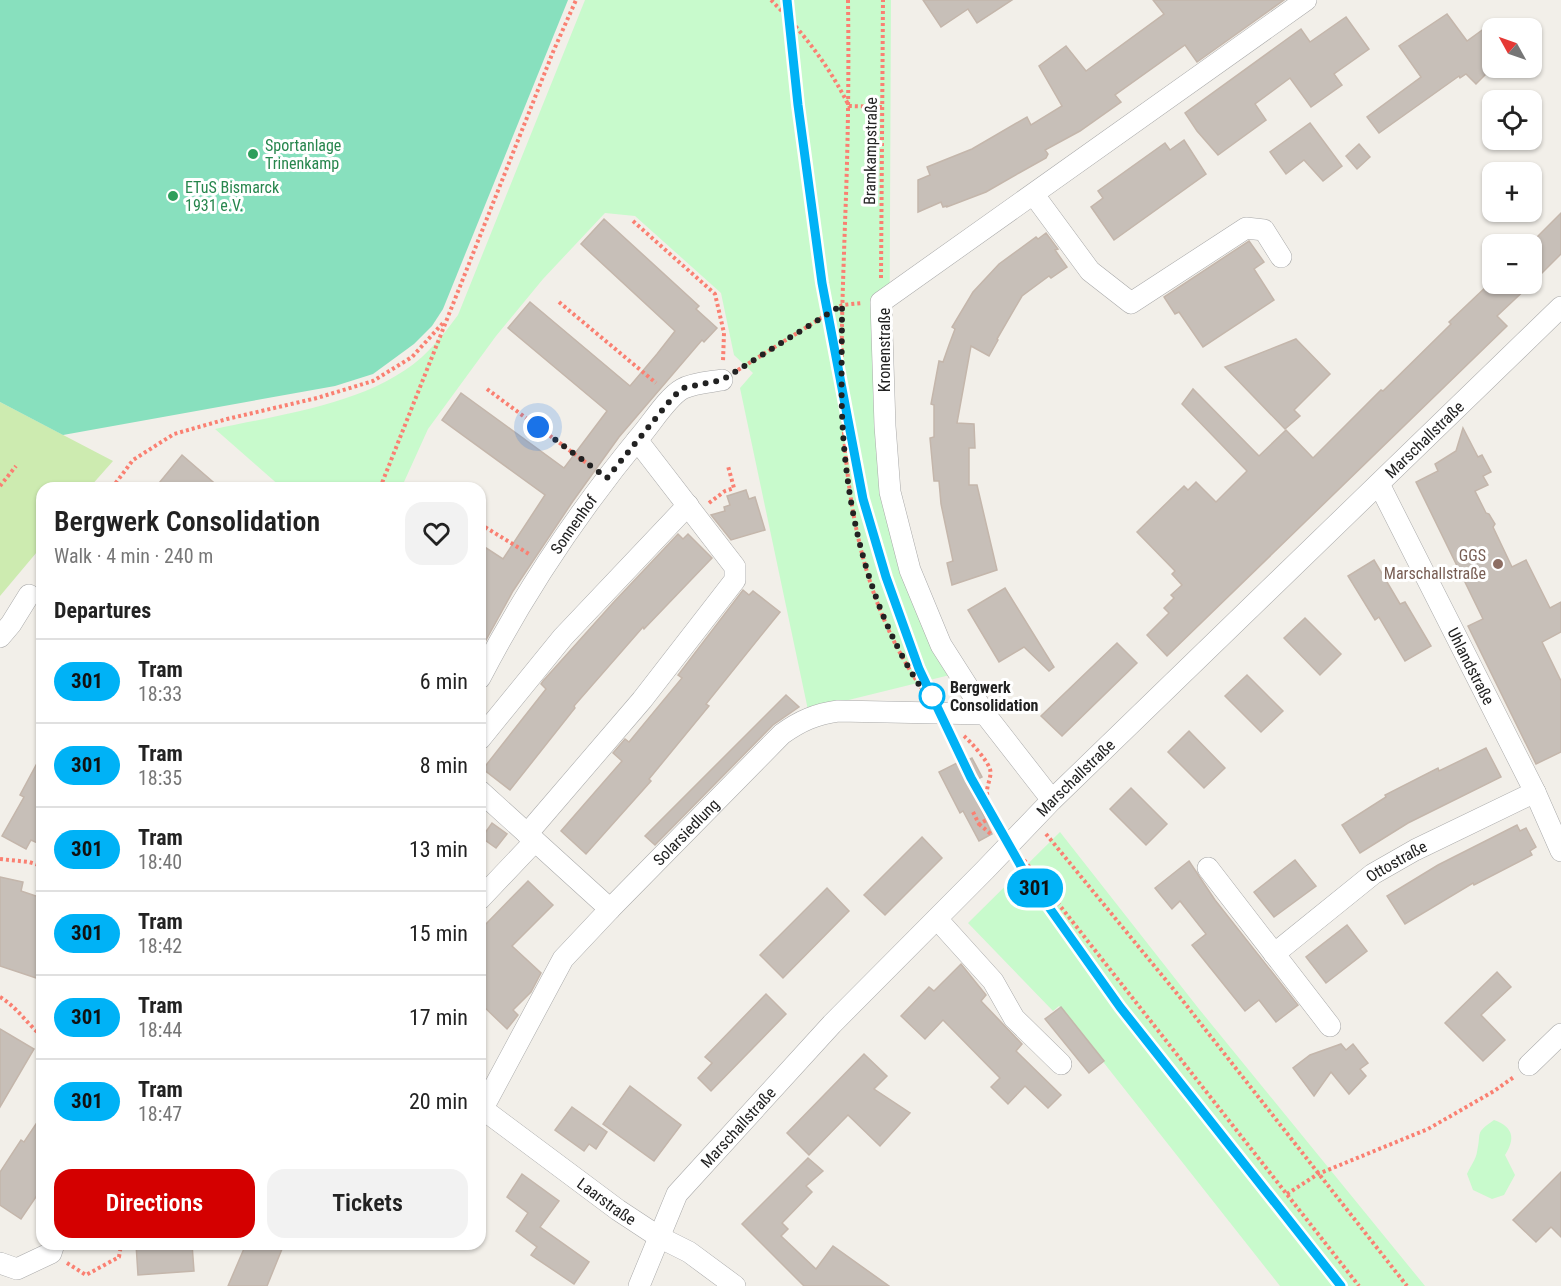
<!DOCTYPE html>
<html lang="en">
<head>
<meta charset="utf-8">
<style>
  :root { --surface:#fff; --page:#f2f2f2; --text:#222; --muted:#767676; --line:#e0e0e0; --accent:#d40000 }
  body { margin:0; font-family:"Roboto Condensed",sans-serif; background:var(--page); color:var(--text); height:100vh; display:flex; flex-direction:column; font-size:22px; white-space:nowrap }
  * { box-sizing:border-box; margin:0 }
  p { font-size:20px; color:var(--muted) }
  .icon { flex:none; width:33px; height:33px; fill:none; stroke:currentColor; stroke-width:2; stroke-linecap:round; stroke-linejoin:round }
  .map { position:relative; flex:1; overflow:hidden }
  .side { position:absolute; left:36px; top:482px; width:450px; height:768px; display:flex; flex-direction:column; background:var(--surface); border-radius:18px; box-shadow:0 2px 4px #0004 }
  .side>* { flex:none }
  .badge { padding:0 12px; border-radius:20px; font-size:21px; line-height:39px }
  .needle { width:39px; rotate:310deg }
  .buttons { position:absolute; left:1482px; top:18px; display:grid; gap:12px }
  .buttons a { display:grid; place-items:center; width:60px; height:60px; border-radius:12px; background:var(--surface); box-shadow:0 2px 4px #0004; font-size:30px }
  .you { position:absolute; width:30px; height:30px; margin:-15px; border:4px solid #fff; border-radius:50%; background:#1a73e8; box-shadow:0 0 0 9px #1a73e833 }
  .map>.badge { position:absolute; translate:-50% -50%; box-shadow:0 0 0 3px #fff }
  h2 { padding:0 18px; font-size:22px; line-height:54px }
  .round { display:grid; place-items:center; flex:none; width:63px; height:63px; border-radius:18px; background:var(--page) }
  .head { display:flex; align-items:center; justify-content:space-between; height:102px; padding:0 18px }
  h1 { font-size:28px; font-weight:600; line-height:45px }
  .cta { display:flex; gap:12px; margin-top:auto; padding:12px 18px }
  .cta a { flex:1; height:69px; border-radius:18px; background:var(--accent); color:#fff; font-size:24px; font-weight:600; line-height:69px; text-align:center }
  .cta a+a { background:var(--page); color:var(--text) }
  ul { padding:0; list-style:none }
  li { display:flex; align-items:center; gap:18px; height:84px; padding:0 18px; border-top:2px solid var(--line) }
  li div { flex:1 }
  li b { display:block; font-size:22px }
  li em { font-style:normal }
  li .badge { min-width:66px; font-weight:700; text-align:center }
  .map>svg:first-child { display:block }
  .grass { fill:#cdebb0 }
  .park { fill:#c8facc }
  .pitch { fill:#88e0be }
  .building { fill:#c7bfb8; stroke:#c4b6ab; stroke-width:1.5 }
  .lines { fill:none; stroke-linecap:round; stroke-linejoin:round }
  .minor-casing { stroke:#a9a9a9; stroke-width:22 }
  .path { stroke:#fa8072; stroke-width:4; stroke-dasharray:3 3; stroke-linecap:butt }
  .minor { stroke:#fff; stroke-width:21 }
  .line-casing { stroke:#fff; stroke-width:14 }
  .line { stroke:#00b2f6; stroke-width:9 }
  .walk { stroke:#222; stroke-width:6; stroke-dasharray:0 10.8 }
  .leisure-dot { fill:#2e9e5b; stroke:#fff; stroke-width:2 }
  .education-dot { fill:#8d6e63; stroke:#fff; stroke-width:2 }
  .stop-dot { fill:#fff; stroke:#00b2f6; stroke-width:3 }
  .labels { text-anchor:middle; stroke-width:6; stroke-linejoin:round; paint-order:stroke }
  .leisure-label { font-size:16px; fill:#27864d; stroke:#fff; text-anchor:start }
  .street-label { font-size:16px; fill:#222; stroke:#fff }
  .education-label { font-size:16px; fill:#785e54; stroke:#fff; text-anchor:end }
  .stop-label { font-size:16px; font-weight:bold; fill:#222; stroke:#fff; text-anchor:start }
</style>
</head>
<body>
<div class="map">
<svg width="1561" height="1286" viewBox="0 0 1561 1286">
  <rect width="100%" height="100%" fill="#f2efe9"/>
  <!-- grass -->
  <polygon class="grass" points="0,402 113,461 90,487 42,488 42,546 0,596"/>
  <!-- park -->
  <g class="park">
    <path d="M585,0H891L889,440L911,561L954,674L808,710L740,388L753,373L734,355L721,293L635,216L605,213L543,279L496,336L428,429L404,482L400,487H281L215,429C282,414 369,404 422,357C436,344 447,330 458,315Z"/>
    <polygon points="1060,832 1199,1009 1425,1286 1280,1286 1059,1006 1053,1011 968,923"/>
    <path d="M1494,1120C1513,1127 1516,1138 1505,1155L1515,1175L1504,1195L1492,1199L1473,1190L1467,1174C1470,1167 1476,1159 1477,1152C1482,1131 1474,1134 1494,1120Z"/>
  </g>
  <!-- pitch -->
  <polygon class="pitch" points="0,0 568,0 443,309 432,326 414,344 373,374 335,386 63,435 0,402"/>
  <!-- building -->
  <g class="building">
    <polygon points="923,0 1012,0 977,23 968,9 941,27"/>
    <polygon points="1153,0 1284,0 1197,62 1185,45 1115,95 1121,102 1080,131 1045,150 1048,154 1046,158 1019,173 986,192 947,207 947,206 943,207 941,202 918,212 918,180 930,175 927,167 972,149 1027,117 1031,125 1062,106 1039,66 1066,46 1086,71 1164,14"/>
    <polygon points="1447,14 1467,41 1492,23 1492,68 1476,84 1466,74 1460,78 1459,76 1379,133 1367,117 1421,77 1399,46"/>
    <polygon points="1346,17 1369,49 1334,74 1342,85 1311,107 1290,78 1255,104 1266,120 1218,155 1197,131 1185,113 1301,29 1310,42"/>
    <polygon points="1310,123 1342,166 1323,181 1304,160 1286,174 1270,152"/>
    <polygon points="1184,140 1206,174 1114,240 1091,207 1103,198 1098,191 1165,143 1170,150"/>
    <polygon points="1359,144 1370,157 1357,169 1346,156"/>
    <polygon points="1561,213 1561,254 1532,283 1532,242"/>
    <polygon points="604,219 699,306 696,309 717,328 704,342 702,340 619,437 573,501 513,591 480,651 480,544 503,559 545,495 442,420 461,393 564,468 607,411 508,328 530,302 630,386 657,354 675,331 581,244"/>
    <polygon points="1046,233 1058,249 1055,250 1067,267 1051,278 1049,276 1022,296 997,339 998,340 989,356 971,346 957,423 974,424 975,448 969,448 969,485 977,485 997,570 952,585 947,563 953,561 941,504 939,481 934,481 930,438 934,437 934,405 931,404 939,361 943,362 949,345 955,329 952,327 973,292 999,264 1036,237 1038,239"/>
    <polygon points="1249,241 1264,262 1254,269 1274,300 1203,347 1179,312 1175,314 1164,297"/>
    <polygon points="1489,284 1531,284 1497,316 1507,326 1167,656 1147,635 1169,613 1164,608 1174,598 1171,595 1182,585 1172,574 1175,571 1137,532 1184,486 1188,490 1196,482 1216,502 1247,471 1182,404 1193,389 1259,456 1286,430 1313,458 1381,390 1383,391 1451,324 1449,322"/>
    <polygon points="1296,339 1330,374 1294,410 1300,416 1285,429 1225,367"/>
    <polygon points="1463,428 1478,457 1482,455 1491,472 1483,476 1488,485 1475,491 1486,513 1489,514 1495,524 1493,527 1512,567 1526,560 1550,608 1561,602 1561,632 1542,642 1561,681 1561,752 1536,764 1468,626 1483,619 1416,482 1438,471 1435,464 1456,451"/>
    <polygon points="182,455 220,488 155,488"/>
    <polygon points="746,490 749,499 755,497 765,530 731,540 711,515 725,511 724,507 730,505 727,496"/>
    <polygon points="678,534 683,539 688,534 712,558 644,629 643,627 574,706 575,708 510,790 483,769 546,689 541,684 543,681 612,604"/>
    <polygon points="1374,560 1400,604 1405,602 1431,646 1405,661 1379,617 1375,620 1348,576"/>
    <polygon points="1005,588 1054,667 1049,671 1024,647 999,662 968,610"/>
    <polygon points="743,590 749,595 753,591 780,612 706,704 709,706 649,779 651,781 586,854 561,831 622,761 613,753 625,739 629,742 682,678 678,675"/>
    <polygon points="1305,618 1341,654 1320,675 1284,638"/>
    <polygon points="1117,643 1137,663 1062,736 1041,716"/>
    <polygon points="1247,675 1283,711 1261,732 1225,696"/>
    <polygon points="786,695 799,707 773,725 655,845 645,836"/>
    <polygon points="1189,731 1225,768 1204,788 1168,752"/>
    <polygon points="1486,748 1501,777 1408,823 1360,853 1342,825 1386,797 1385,795 1438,768 1439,771"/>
    <polygon points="42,754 42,845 31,840 26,849 2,836 24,797 20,795"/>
    <polygon points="972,758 982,777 972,782 980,800 977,801 992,834 979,841 963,811 960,813 939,772 961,761 962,763"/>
    <polygon points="1131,788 1167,824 1146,845 1110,809"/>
    <polygon points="492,823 507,834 496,848 485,840 485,833"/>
    <polygon points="1517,825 1520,831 1526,828 1536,847 1530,851 1532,855 1474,885 1473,883 1405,924 1387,896 1438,865"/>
    <polygon points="922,837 942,858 885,915 864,895"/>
    <polygon points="1295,860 1316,886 1274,917 1254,892"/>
    <polygon points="1189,861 1215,900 1298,1005 1276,1022 1259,1000 1245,1011 1192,945 1206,934 1180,901 1172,909 1155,888"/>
    <polygon points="0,877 23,882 21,891 42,898 42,980 0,966"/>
    <polygon points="528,881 553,905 512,946 541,973 531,992 513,1010 518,1015 507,1029 480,1003 480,930"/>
    <polygon points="827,888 849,911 783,978 760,955"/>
    <polygon points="1347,925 1367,951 1326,983 1306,957"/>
    <polygon points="961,964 986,995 981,1001 1022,1044 1016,1051 1061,1095 1048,1108 1025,1086 1008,1104 991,1087 1000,1078 943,1020 925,1039 901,1016 929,987 934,991"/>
    <polygon points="1497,972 1511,987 1481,1015 1505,1040 1483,1061 1445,1023"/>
    <polygon points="766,994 786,1014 711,1091 698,1078 712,1063 705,1057"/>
    <polygon points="1061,1007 1104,1061 1089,1073 1045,1019"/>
    <polygon points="0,1029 34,1049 0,1107"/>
    <polygon points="1341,1044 1346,1050 1353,1044 1368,1063 1360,1069 1366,1076 1349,1094 1331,1072 1314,1096 1293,1068 1310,1055"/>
    <polygon points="864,1054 887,1076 874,1089 910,1113 880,1146 848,1115 809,1155 787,1133"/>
    <polygon points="630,1086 681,1125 654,1161 603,1124"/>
    <polygon points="572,1107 607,1132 596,1149 589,1144 584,1151 555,1130"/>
    <polygon points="42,1115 42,1188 21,1219 0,1205 0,1172 21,1140 24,1142"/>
    <polygon points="808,1158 823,1171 806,1186 812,1192 782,1223 788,1229 781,1236 816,1269 833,1246 889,1286 804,1286 742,1224"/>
    <polygon points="1561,1172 1561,1237 1551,1227 1536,1242 1513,1220"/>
    <polygon points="522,1174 559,1201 540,1227 589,1262 574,1284 531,1255 537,1247 516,1231 528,1213 507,1197"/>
    <polygon points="136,1244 192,1244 194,1271 138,1275"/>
    <polygon points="246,1244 284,1244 267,1286 228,1286"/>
  </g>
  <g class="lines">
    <defs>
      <g id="minor">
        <polyline points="1034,195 1090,271 1131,303 1246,228 1264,230 1281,257"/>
        <path id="s1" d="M1379,484L1535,792L1561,851"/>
        <polyline points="0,637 11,624 29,595"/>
        <path id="s2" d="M480,678C525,591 580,509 642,434C653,421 668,397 682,389C693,383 710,382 722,380"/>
        <polyline points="480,739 563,637 688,505"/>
        <polyline points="480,791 610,909"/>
        <polyline points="1052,800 985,714 941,645 910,570 890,492 885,426 881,302 1306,0"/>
        <polyline points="527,834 642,700 735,580 735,567 637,440"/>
        <polyline points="1208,868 1330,1026"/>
        <polyline points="480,899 535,841"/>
        <polyline points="937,919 993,981 1014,1018 1061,1064"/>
        <path id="s3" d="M1274,954L1373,874L1415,850L1535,792"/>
        <polyline points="1529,1065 1561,1034"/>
        <path id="s4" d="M480,1107L618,1210L659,1237L689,1252L735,1286"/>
        <path id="s5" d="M483,1108L563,959L610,909L782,734C800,721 816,714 838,711L985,714"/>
        <polyline points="0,1263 17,1269 51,1253 54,1244"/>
        <path id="s6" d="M639,1286L677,1194L832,1024L985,870L1052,800L1561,307"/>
      </g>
    </defs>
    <!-- minor casing -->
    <use href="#minor" class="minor-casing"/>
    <!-- path -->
    <g class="path">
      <path d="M771,0C803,32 829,66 849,106L882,107"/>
      <path d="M848,0C849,74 848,148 845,223C840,381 828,557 925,693"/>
      <polyline points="633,221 715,294 724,333 723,361"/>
      <polyline points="881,278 883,0"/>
      <polyline points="559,302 656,383"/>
      <polyline points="738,370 842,305 862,303"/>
      <polyline points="487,389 592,467"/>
      <polyline points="0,486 16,466"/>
      <polyline points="422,487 423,488"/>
      <polyline points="112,488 133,460 174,434 227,419 317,398 373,381 412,357 443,323"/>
      <polyline points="380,488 553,52 576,0"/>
      <polyline points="709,503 725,491 734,488 728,466"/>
      <polyline points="480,524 529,554"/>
      <path d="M964,736C971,742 987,760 990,769C992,777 987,784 987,792C987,803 995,817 1001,826"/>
      <polyline points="973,812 979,824 994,816"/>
      <polyline points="979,824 992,835"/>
      <polyline points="1046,834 1179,996 1407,1286"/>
      <polyline points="0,859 29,862 42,866"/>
      <polyline points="1024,860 1359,1286"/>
      <path d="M0,997C17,1007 27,1024 42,1036"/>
      <polyline points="1287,1194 1318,1174 1428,1129 1494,1091 1514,1077"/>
      <polyline points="67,1263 86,1275 119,1257 121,1244"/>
    </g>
    <!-- minor -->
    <use href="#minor" class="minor"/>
  </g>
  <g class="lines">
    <defs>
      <polyline id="line" points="787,0 798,105 822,283 863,499 886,577 919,669 971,778 1026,875 1120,1007 1341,1286"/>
    </defs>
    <!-- line casing -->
    <use href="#line" class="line-casing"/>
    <!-- line -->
    <use href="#line" class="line"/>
    <!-- walk -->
    <path class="walk" d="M538,427L607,478L673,397L683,388L722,380L842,305C842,342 841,378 842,414C846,514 870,615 928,698L932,696"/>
  </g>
  <!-- markers -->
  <g class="leisure-dot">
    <circle cx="253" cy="154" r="6"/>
    <circle cx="173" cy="196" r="6"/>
  </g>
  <circle class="education-dot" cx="1498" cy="564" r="6"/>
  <circle class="stop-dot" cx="932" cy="696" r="12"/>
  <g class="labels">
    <!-- leisure labels -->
    <g class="leisure-label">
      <text x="265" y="151">Sportanlage<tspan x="265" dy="18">Trinenkamp</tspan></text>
      <text x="185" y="193">ETuS Bismarck<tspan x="185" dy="18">1931 e.V.</tspan></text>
    </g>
    <!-- street labels -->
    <g class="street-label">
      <text transform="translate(870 151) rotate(-89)" y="6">Bramkampstraße</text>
      <text transform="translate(884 350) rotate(-90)" y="6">Kronenstraße</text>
      <text dy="6" stroke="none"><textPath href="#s6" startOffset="1162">Marschallstraße</textPath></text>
      <text dy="6" stroke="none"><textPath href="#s2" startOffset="180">Sonnenhof</textPath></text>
      <text dy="6" stroke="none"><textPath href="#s1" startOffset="204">Uhlandstraße</textPath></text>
      <text dy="6" stroke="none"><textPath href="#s6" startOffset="676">Marschallstraße</textPath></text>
      <text dy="6" stroke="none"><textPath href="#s5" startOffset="346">Solarsiedlung</textPath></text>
      <text dy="6" stroke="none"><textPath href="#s3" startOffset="154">Ottostraße</textPath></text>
      <text dy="6" stroke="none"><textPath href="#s6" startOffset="190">Marschallstraße</textPath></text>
      <text dy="6" stroke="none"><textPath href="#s4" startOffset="158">Laarstraße</textPath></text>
    </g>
    <!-- education labels -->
    <g class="education-label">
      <text x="1486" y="561">GGS<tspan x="1486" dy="18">Marschallstraße</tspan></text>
    </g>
    <!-- stop labels -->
    <g class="stop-label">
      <text x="950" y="693">Bergwerk<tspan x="950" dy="18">Consolidation</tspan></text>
    </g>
  </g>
</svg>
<div class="buttons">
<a><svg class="needle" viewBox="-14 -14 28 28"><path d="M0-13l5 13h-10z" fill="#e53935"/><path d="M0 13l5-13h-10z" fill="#767676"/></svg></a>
<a><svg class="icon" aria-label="locate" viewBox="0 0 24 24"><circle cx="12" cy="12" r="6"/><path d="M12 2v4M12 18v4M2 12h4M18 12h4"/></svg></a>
<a>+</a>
<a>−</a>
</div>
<div class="you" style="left:538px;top:427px"></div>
<b class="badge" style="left:1035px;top:888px;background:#00b2f6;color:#111">301</b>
<section class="side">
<div class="head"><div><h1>Bergwerk Consolidation</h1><p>Walk · 4 min · 240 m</p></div><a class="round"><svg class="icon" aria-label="heart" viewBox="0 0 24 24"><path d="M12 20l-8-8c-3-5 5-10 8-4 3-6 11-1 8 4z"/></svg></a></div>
<h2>Departures</h2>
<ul>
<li><span class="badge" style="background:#00b2f6;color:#111">301</span><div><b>Tram</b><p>18:33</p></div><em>6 min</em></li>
<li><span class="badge" style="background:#00b2f6;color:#111">301</span><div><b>Tram</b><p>18:35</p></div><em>8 min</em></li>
<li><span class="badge" style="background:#00b2f6;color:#111">301</span><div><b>Tram</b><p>18:40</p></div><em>13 min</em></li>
<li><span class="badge" style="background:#00b2f6;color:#111">301</span><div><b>Tram</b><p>18:42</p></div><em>15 min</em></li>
<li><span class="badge" style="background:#00b2f6;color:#111">301</span><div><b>Tram</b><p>18:44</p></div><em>17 min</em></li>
<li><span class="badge" style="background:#00b2f6;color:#111">301</span><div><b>Tram</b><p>18:47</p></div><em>20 min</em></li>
</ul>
<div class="cta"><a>Directions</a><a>Tickets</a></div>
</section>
</div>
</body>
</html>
